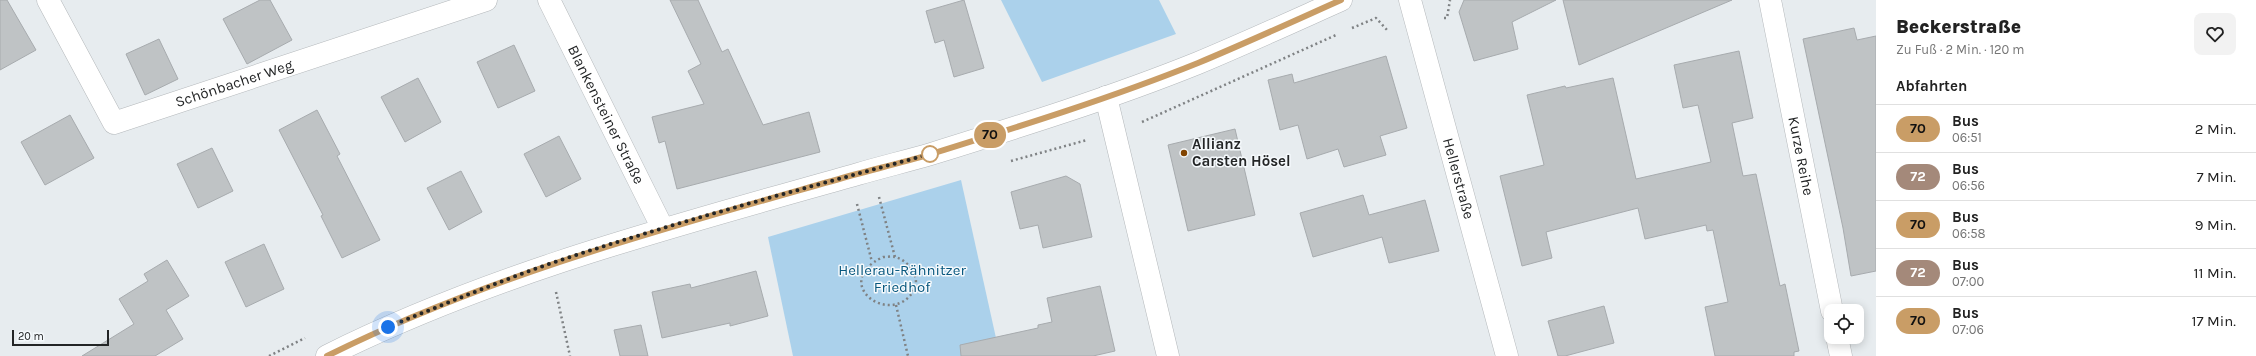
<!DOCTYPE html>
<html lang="de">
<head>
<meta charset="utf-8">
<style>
  :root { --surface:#fff; --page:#f2f2f2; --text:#222; --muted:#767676; --line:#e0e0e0 }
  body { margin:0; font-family:Karla,sans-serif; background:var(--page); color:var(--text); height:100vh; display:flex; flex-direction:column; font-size:15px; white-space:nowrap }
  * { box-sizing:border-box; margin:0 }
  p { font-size:13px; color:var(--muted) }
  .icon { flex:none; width:22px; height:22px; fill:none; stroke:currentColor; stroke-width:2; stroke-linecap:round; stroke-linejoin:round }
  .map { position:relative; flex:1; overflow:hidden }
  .panel { display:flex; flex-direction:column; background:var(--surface); width:380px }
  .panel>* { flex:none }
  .badge { padding:0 8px; border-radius:13px; font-size:14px; line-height:26px }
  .buttons { position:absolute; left:1824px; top:304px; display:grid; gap:8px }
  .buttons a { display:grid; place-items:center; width:40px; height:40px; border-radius:8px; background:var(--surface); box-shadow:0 2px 10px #0003; font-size:20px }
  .scale { position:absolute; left:12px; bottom:10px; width:97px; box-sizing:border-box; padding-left:4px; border:2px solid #232526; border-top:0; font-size:11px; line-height:14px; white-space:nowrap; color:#232526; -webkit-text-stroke:3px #f5f9fc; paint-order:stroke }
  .you { position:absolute; width:20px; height:20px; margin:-10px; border:3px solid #fff; border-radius:50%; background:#1a73e8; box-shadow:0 0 0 6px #1a73e833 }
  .map>.badge { position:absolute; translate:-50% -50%; box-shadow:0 0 0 2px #fff }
  h2 { padding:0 20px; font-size:15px; line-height:36px }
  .round { display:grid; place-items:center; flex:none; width:42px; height:42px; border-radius:8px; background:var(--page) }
  .summary { display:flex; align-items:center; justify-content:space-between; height:68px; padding:0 20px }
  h1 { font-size:19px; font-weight:800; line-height:30px }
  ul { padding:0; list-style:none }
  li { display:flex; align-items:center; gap:12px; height:48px; padding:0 20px; border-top:1px solid var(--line) }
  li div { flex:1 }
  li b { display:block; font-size:15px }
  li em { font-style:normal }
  li .badge { min-width:44px; font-weight:700; text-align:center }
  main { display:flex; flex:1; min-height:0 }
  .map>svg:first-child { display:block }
  .green { fill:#abd1eb }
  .building { fill:#bfc3c5; stroke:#a7abae }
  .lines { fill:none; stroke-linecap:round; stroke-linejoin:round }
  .minor-casing { stroke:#b4b8bb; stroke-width:23 }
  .tertiary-casing { stroke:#b4b8bb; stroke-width:23 }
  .path { stroke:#7f8284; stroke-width:2.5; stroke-dasharray:2 3; stroke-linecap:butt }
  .minor { stroke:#fff; stroke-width:22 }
  .tertiary { stroke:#fff; stroke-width:22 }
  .line-casing { stroke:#fff; stroke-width:9 }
  .line { stroke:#c99d66; stroke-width:6 }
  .walk { stroke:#232526; stroke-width:4; stroke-dasharray:0 7.2 }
  .poi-dot { fill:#824401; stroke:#f5f9fc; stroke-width:1.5 }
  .stop-dot { fill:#fff; stroke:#c99d66; stroke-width:2 }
  .labels { text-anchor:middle; stroke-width:3; stroke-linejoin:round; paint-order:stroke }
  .street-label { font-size:15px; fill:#232526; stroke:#f5f9fc }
  .poi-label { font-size:15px; font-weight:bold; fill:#232526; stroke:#f5f9fc; text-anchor:start }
  .park-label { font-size:15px; fill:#07577e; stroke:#f5f9fc }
</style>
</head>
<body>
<main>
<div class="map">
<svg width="1876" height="356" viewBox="0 0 1876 356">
  <rect width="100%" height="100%" fill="#e7ecef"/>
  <!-- green -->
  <g class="green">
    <polygon points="1001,0 1159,0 1176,34 1042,82"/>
    <polygon points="961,180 1000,356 793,356 768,237"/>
  </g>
  <!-- building -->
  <g class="building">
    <polygon points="0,0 7,0 36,50 0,70"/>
    <polygon points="260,0 270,0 292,40 247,64 223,19"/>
    <polygon points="670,0 698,0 722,52 728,49 763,125 809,112 820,152 677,189 665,141 659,143 652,117 704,104 688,71 701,64"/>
    <polygon points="964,0 984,68 954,77 944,40 935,43 926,11"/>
    <polygon points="1464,0 1556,0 1512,22 1518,49 1474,61 1459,12"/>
    <polygon points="1563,0 1732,0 1579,65"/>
    <polygon points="1854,28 1857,40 1876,36 1876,271 1851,276 1843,228 1803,39"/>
    <polygon points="159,39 178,79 145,95 126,54"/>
    <polygon points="514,45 535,91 498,108 477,62"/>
    <polygon points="1739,51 1753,118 1732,123 1743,176 1756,174 1780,286 1785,284 1799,351 1794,352 1794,356 1715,356 1705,307 1728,302 1713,230 1707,231 1706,225 1645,239 1638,208 1546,232 1552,258 1522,266 1500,176 1544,165 1527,95 1565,86 1566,88 1613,78 1636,179 1711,162 1698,105 1683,108 1674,65"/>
    <polygon points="1386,56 1407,128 1380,136 1386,155 1344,167 1338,149 1307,159 1298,125 1280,130 1268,80 1292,74 1294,83"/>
    <polygon points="418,78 441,122 405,142 381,97"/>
    <polygon points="317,110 340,154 337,156 380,240 342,258 321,216 323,215 279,130"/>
    <polygon points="70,115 94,158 45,185 21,142"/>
    <polygon points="1235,129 1255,215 1188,231 1168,145"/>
    <polygon points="559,136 581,179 546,197 524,154"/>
    <polygon points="212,148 233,191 198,208 177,164"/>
    <polygon points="461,171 482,212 449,230 427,188"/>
    <polygon points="1066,176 1080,184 1092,237 1043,248 1038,225 1020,229 1011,192"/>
    <polygon points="1363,195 1369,215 1425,200 1439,251 1389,263 1382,237 1313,257 1300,213"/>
    <polygon points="264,244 284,289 246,307 225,262"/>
    <polygon points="167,260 189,296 166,310 183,339 155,356 82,356 134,324 119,299 148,281 144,274"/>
    <polygon points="756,271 768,316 730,326 730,323 662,338 652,292 690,284 691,288"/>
    <polygon points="1100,286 1115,351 1093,356 961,356 960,345 1038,328 1038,325 1052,322 1047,298"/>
    <polygon points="1604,306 1614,343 1565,356 1558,356 1548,321"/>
    <polygon points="641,325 648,356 620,356 614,330"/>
  </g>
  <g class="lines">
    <defs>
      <g id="minor">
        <path id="s1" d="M48,0L114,123L486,0"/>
        <path id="s2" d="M549,0L663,229"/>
        <path id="s3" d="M1410,0L1507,356"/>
        <path id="s4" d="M1770,0L1832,311"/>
        <polyline points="1106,97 1168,356"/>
        <polyline points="1837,337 1841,356"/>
      </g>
      <path id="tertiary" d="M327,356C495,272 678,225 858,174C882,167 907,161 931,154C1021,126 1111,98 1198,63C1246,43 1294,21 1341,0"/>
    </defs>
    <!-- minor casing -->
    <use href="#minor" class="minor-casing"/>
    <!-- tertiary casing -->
    <use href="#tertiary" class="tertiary-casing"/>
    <!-- path -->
    <g class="path">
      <polyline points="1444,18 1447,18 1450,0"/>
      <polyline points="1352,28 1376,18 1388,31"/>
      <polyline points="1142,122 1336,35"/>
      <polyline points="1011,161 1087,140"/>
      <polyline points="879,197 895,257"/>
      <polyline points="857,204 872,262"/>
      <path d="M883,257C887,257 892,256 895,257C908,260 921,277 914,290C892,329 828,283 883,257Z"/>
      <polyline points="556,292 570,356"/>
      <polyline points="896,305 908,356"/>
      <polyline points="269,356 305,338"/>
    </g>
    <!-- minor -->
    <use href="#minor" class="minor"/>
    <!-- tertiary -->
    <use href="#tertiary" class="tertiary"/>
  </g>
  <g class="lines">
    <defs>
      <path id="line" d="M327,356C494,273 674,226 853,175C879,168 905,162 931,154C1021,126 1111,98 1198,63C1246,43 1294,21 1341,0"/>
    </defs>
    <!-- line casing -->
    <use href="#line" class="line-casing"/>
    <!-- line -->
    <use href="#line" class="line"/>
    <!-- walk -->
    <path class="walk" d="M388,327C442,305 495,283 549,264C674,222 803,189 930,154"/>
  </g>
  <!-- markers -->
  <circle class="poi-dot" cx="1184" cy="153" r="4"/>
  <circle class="stop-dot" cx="930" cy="154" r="8"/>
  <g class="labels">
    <!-- street labels -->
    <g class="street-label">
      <text dy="5" stroke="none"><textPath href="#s1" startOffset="266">Schönbacher Weg</textPath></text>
      <text dy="5" stroke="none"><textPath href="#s2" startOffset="128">Blankensteiner Straße</textPath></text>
      <text dy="5" stroke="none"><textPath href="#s4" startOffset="159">Kurze Reihe</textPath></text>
      <text dy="5" stroke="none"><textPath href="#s3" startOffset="185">Hellerstraße</textPath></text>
    </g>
    <!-- poi labels -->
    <g class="poi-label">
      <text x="1192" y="149">Allianz<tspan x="1192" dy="17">Carsten Hösel</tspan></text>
    </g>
    <!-- park labels -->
    <g class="park-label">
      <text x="902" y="275">Hellerau-Rähnitzer<tspan x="902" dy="17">Friedhof</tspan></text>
    </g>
  </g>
</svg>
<div class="buttons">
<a><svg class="icon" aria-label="locate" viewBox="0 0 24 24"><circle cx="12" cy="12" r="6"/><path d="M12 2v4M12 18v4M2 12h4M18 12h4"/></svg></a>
</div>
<div class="scale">20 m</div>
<div class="you" style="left:388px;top:327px"></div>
<b class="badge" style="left:990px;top:135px;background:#c99d66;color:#111">70</b>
</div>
<section class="panel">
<div class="summary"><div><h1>Beckerstraße</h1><p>Zu Fuß · 2 Min. · 120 m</p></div><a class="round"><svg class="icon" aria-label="heart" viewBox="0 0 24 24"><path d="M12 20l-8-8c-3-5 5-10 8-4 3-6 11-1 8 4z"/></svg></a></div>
<h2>Abfahrten</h2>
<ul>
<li><span class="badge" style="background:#c99d66;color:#111">70</span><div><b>Bus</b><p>06:51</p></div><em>2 Min.</em></li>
<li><span class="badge" style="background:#a4897a;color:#fff">72</span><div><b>Bus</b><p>06:56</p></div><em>7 Min.</em></li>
<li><span class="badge" style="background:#c99d66;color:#111">70</span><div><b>Bus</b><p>06:58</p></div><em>9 Min.</em></li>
<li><span class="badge" style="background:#a4897a;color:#fff">72</span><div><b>Bus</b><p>07:00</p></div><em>11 Min.</em></li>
<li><span class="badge" style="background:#c99d66;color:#111">70</span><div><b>Bus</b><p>07:06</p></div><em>17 Min.</em></li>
</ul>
</section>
</main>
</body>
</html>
